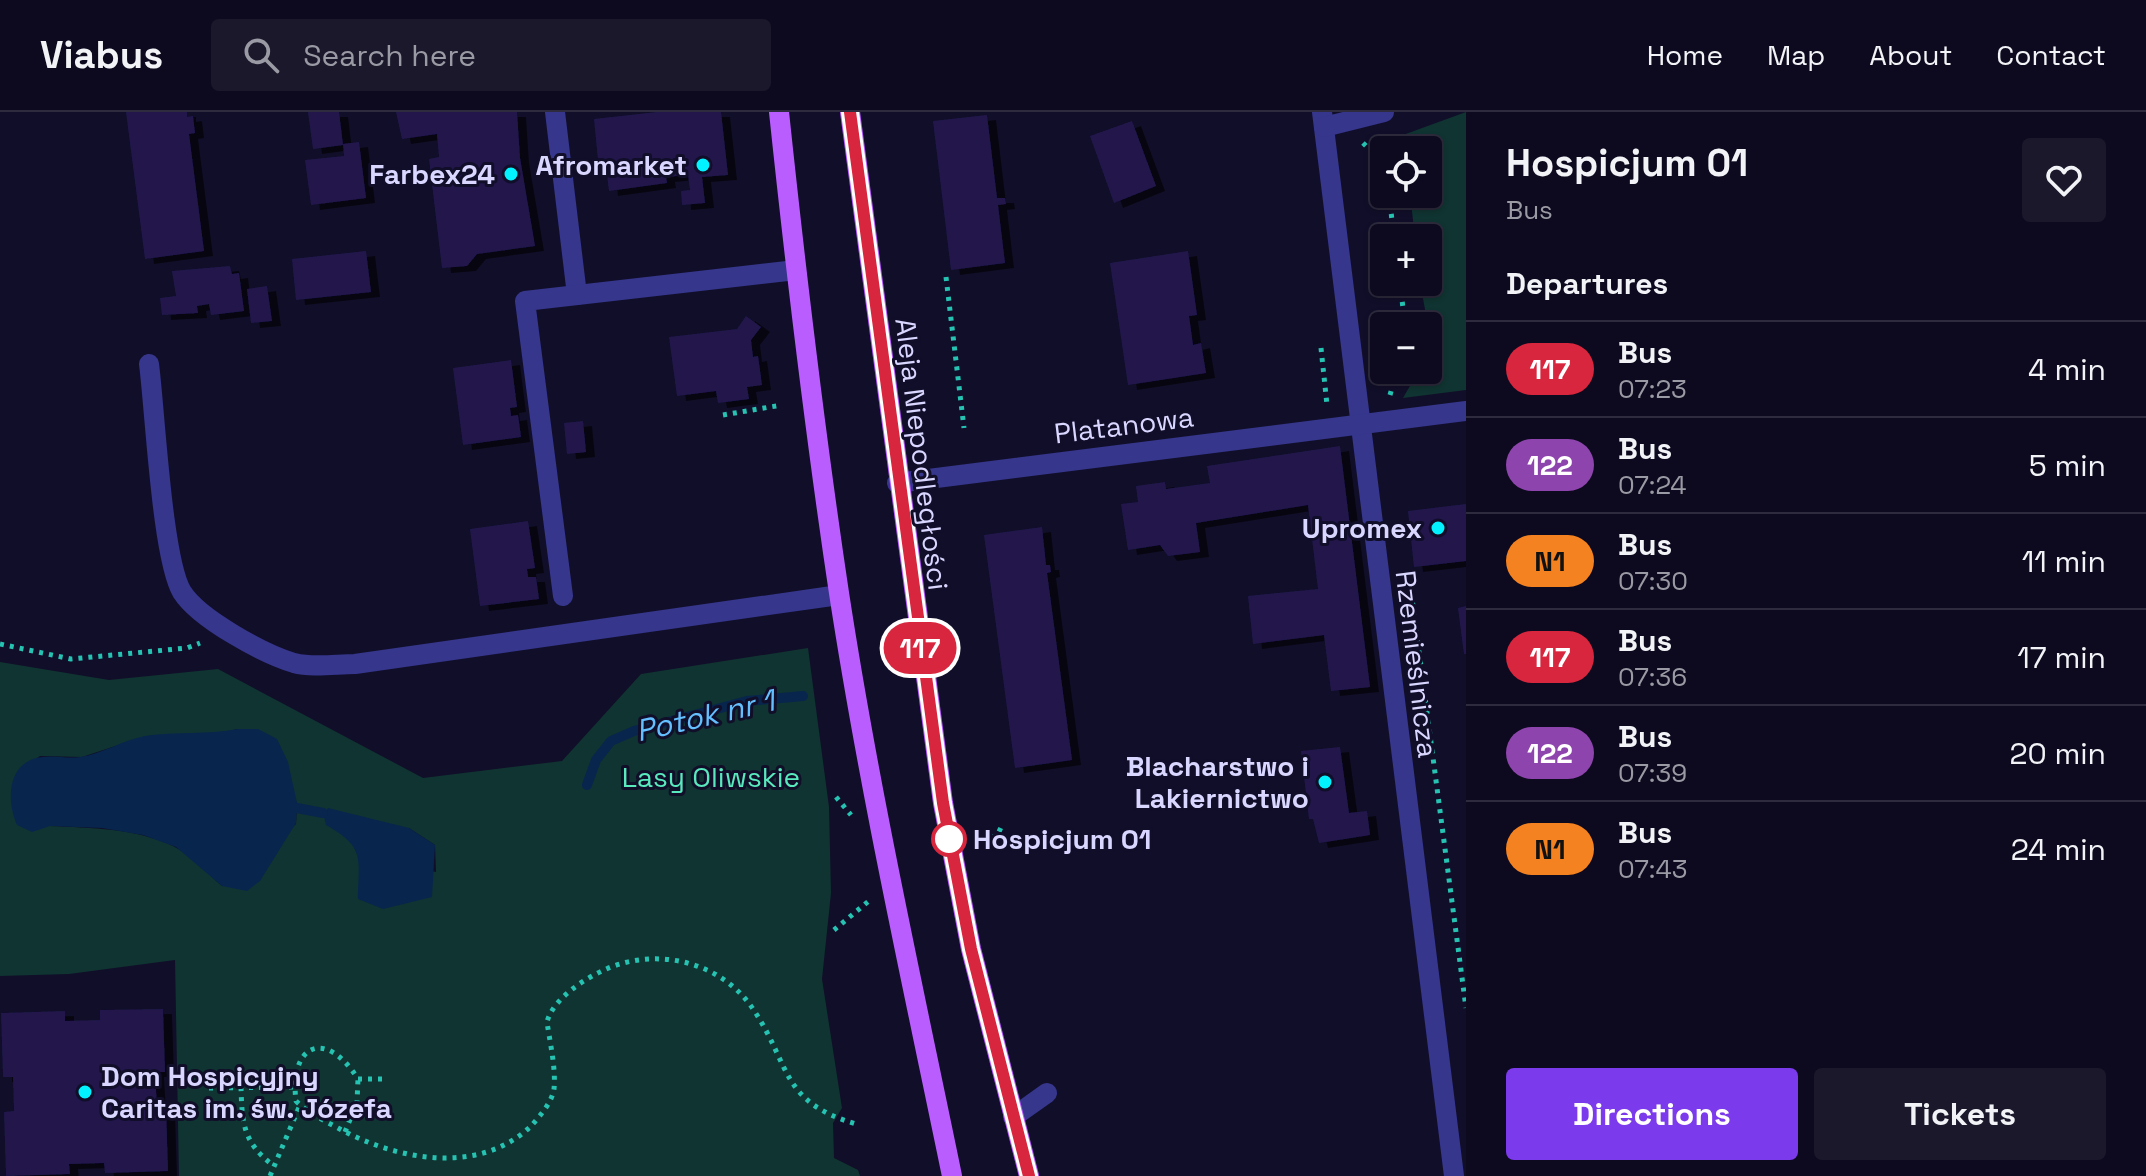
<!DOCTYPE html>
<html lang="en">
<head>
<meta charset="utf-8">
<style>
  :root { --surface:#0d0a1f; --page:#1b182c; --text:#f1f3f6; --muted:#9a9aa4; --line:#2d2b3d; --accent:#7c3aed }
  body { margin:0; font-family:"Space Grotesk",sans-serif; background:var(--page); color:var(--text); height:100vh; display:flex; flex-direction:column; font-size:30px; white-space:nowrap }
  * { box-sizing:border-box; margin:0 }
  p { font-size:26px; color:var(--muted) }
  .icon { flex:none; width:44px; height:44px; fill:none; stroke:currentColor; stroke-width:2; stroke-linecap:round; stroke-linejoin:round }
  .map { position:relative; flex:1; overflow:hidden }
  .panel { display:flex; flex-direction:column; background:var(--surface); width:680px }
  .panel>* { flex:none }
  .badge { padding:0 16px; border-radius:26px; font-size:28px; line-height:52px }
  .fabs { position:absolute; left:1370px; top:24px; display:grid; gap:16px }
  .fabs a { display:grid; place-items:center; width:72px; height:72px; border-radius:8px; background:var(--surface); box-shadow:0 2px 6px #0004,0 0 0 2px var(--line); font-size:40px }
  .map>.badge { position:absolute; translate:-50% -50%; box-shadow:0 0 0 4px #fff }
  h2 { padding:0 40px; font-size:30px; line-height:72px }
  .round { display:grid; place-items:center; flex:none; width:84px; height:84px; border-radius:8px; background:var(--page) }
  .head { display:flex; align-items:center; justify-content:space-between; height:136px; padding:0 40px }
  h1 { font-size:38px; font-weight:600; line-height:60px }
  .primary-button { display:flex; gap:16px; margin-top:auto; padding:16px 40px }
  .primary-button a { flex:1; height:92px; border-radius:8px; background:var(--accent); color:#fff; font-size:32px; font-weight:600; line-height:92px; text-align:center }
  .primary-button a+a { background:var(--page); color:var(--text) }
  ul { padding:0; list-style:none }
  li { display:flex; align-items:center; gap:24px; height:96px; padding:0 40px; border-top:2px solid var(--line) }
  li div { flex:1 }
  li b { display:block; font-size:30px }
  li em { font-style:normal }
  li .badge { min-width:88px; font-weight:700; text-align:center }
  header { display:flex; align-items:center; gap:48px; box-sizing:border-box; height:112px; padding:0 40px; background:var(--surface); border-bottom:2px solid var(--line) }
  header strong { font-size:38px }
  nav { display:flex; gap:44px; margin-inline-start:auto; font-size:28px }
  .search { width:560px; height:72px; background:var(--page); display:flex; align-items:center; gap:20px; box-sizing:border-box; padding:0 28px; border-radius:8px; color:var(--muted); font-size:30px }
  main { display:flex; flex:1; min-height:0 }
  .map>svg:first-child { display:block }
  .green { fill:#103431; fill-rule:evenodd }
  .water { fill:#08254e }
  .lines { fill:none; stroke-linecap:round; stroke-linejoin:round }
  .stream { stroke:#08254e; stroke-width:10 }
  .building { fill:#20184c; filter:url(#shadow) }
  .path { stroke:#26c3b2; stroke-width:5; stroke-dasharray:4 6; stroke-linecap:butt }
  .minor { stroke:#35368c; stroke-width:20 }
  .major { stroke:#ba5dff; stroke-width:20 }
  .line-casing { stroke:#fff; stroke-width:18 }
  .line { stroke:#d7263d; stroke-width:12 }
  .poi-dot { fill:#02f3ff; stroke:#110e29; stroke-width:3 }
  .stop-dot { fill:#fff; stroke:#d7263d; stroke-width:4 }
  .labels { text-anchor:middle; stroke-width:6; stroke-linejoin:round; paint-order:stroke }
  .poi-label { font-size:28px; font-weight:bold; fill:#d9d6ff; stroke:#110e29; text-anchor:end }
  .street-label { font-size:28px; fill:#d9d6ff; stroke:#110e29 }
  .park-label { font-size:28px; fill:#58e9bd; stroke:#110e29 }
  .stop-label { font-size:28px; font-weight:bold; fill:#d9d6ff; stroke:#110e29; text-anchor:start }
  .water-label { font-size:30px; font-style:italic; fill:#64bfff; stroke:#110e29 }
</style>
</head>
<body>
<header>
<strong>Viabus</strong>
<div class="search"><svg class="icon" aria-label="search" viewBox="0 0 24 24"><circle cx="10" cy="10" r="6"/><path d="M15 15l6 6"/></svg>Search here</div>
<nav><a>Home</a><a>Map</a><a>About</a><a>Contact</a></nav>
</header>
<main>
<div class="map">
<svg width="1466" height="1064" viewBox="0 0 1466 1064">
  <defs>
    <filter id="shadow"><feDropShadow dx="9" dy="5" stdDeviation="0" flood-color="#0009"/></filter>
  </defs>
  <rect width="100%" height="100%" fill="#110e29"/>
  <!-- green -->
  <g class="green">
    <polygon points="1466,0 1466,278 1403,286 1419,258 1428,258 1428,214 1420,170 1428,170 1428,126 1415,126 1410,82 1428,82 1428,38 1405,38 1403,23"/>
    <path d="M808,536L829,695L831,781L822,867L842,996L833,1011L834,1046L858,1058L860,1064H179L175,848L69,862L0,864V550L109,568L218,557L423,666L562,649L641,562ZM238,617L297,691L296,712L222,774C207,761 191,743 173,734C135,716 91,716 50,714L17,661L40,644L82,645L146,624L209,623ZM409,716L435,733L436,760L359,746L350,726Z"/>
  </g>
  <!-- water -->
  <g class="water">
    <path d="M238,617H258L277,627L288,650L297,691L296,711L260,769L247,779L222,774L176,735L143,723L102,716L50,714L32,720L17,713C6,688 7,648 43,645C55,643 68,647 80,645C102,642 123,628 145,624C177,619 207,623 238,617Z"/>
    <path d="M328,696L409,716L435,733L432,785L383,797L358,787C359,745 365,735 326,713L323,701Z"/>
  </g>
  <g class="lines">
    <!-- stream -->
    <g class="stream">
      <polyline points="587,673 596,648 611,629 634,619 747,589 803,584"/>
      <polyline points="297,696 323,701"/>
    </g>
  </g>
  <!-- building -->
  <g class="building">
    <polygon points="126,0 187,0 187,5 193,4 195,21 189,22 204,139 145,147"/>
    <polygon points="308,0 339,0 343,33 313,37"/>
    <polygon points="396,0 517,0 520,46 535,134 477,142 467,154 442,156 429,47 439,45 437,22 402,27"/>
    <polygon points="657,0 721,0 728,63 702,65 705,91 682,93 681,79 690,78 688,63 666,65 667,71 609,79 605,47 598,48 594,7"/>
    <polygon points="987,3 997,86 1005,86 1006,92 998,93 1005,151 951,158 933,9"/>
    <polygon points="1132,9 1156,74 1114,91 1090,24"/>
    <polygon points="359,30 366,86 311,93 305,48 344,44 343,32"/>
    <polygon points="366,139 371,180 296,188 292,147"/>
    <polygon points="1188,139 1197,203 1189,204 1193,233 1201,231 1206,261 1128,273 1110,151"/>
    <polygon points="230,154 232,162 239,161 244,199 211,203 209,192 197,194 198,201 162,203 160,186 176,184 172,159"/>
    <polygon points="267,174 272,209 251,211 247,177"/>
    <polygon points="746,204 761,215 751,228 753,245 758,244 762,273 747,275 749,287 718,291 716,279 677,284 669,225 737,217"/>
    <polygon points="511,248 517,295 510,296 511,304 518,303 521,325 463,333 453,256"/>
    <polygon points="583,309 586,340 567,342 564,311"/>
    <polygon points="1340,334 1370,575 1331,579 1324,523 1253,532 1248,484 1318,477 1308,393 1196,411 1200,440 1168,444 1160,433 1128,438 1121,392 1138,390 1136,374 1165,370 1166,377 1210,371 1207,354"/>
    <polygon points="1466,392 1466,449 1414,455 1408,399"/>
    <polygon points="528,409 535,456 527,457 528,465 536,465 539,487 480,494 470,417"/>
    <polygon points="1042,415 1046,453 1050,453 1051,460 1047,461 1072,648 1015,656 984,423"/>
    <polygon points="1466,494 1466,542 1464,542 1458,496"/>
    <polygon points="1340,635 1349,701 1367,699 1370,723 1319,731 1313,707 1309,707 1301,639"/>
    <polygon points="163,897 165,960 155,960 157,995 166,995 168,1059 105,1061 104,1051 69,1052 70,1062 6,1064 4,1000 14,999 13,965 3,965 1,901 65,899 65,909 100,908 100,898"/>
  </g>
  <g class="lines">
    <!-- path -->
    <g class="path">
      <polyline points="1363,31 1384,52"/>
      <polyline points="1389,82 1394,126"/>
      <polyline points="946,165 964,316"/>
      <polyline points="1400,170 1405,214"/>
      <polyline points="1321,236 1327,293"/>
      <polyline points="1390,283 1397,258"/>
      <polyline points="723,303 782,293"/>
      <polyline points="1411,479 1466,896"/>
      <polyline points="0,532 71,547 187,536 200,531"/>
      <polyline points="836,685 851,703"/>
      <polyline points="982,726 997,724 1003,711"/>
      <polyline points="834,818 870,788"/>
      <path d="M382,967H358C325,915 289,933 296,989C308,1001 323,1008 338,1016C396,1048 479,1064 531,1014C540,1004 552,990 554,977C556,956 550,931 547,910C553,887 584,867 604,858C656,834 723,849 755,900C791,955 781,990 856,1012"/>
      <path d="M241,975C242,1011 243,1031 274,1054"/>
      <polyline points="209,976 294,975"/>
      <polyline points="345,1020 357,990 358,967"/>
      <polyline points="270,1064 300,993"/>
    </g>
    <!-- minor -->
    <g class="minor">
      <polyline points="555,0 577,183"/>
      <polyline points="1322,0 1454,1064"/>
      <polyline points="1324,15 1384,0"/>
      <path d="M149,252C155,298 162,447 182,480C199,507 264,542 294,551C313,556 336,552 355,552L839,483"/>
      <polyline points="897,371 1466,299"/>
      <polyline points="563,484 525,189 796,158"/>
      <polyline points="1013,1005 1047,981"/>
    </g>
    <!-- major -->
    <g class="major">
      <path d="M779,0C796,161 815,321 839,481C869,677 912,870 952,1064"/>
      <polyline points="850,0 943,691 971,837 1029,1064"/>
    </g>
  </g>
  <g class="lines">
    <defs>
      <polyline id="line" points="850,0 943,691 971,837 1029,1064"/>
    </defs>
    <!-- line casing -->
    <use href="#line" class="line-casing"/>
    <!-- line -->
    <use href="#line" class="line"/>
  </g>
  <!-- markers -->
  <g class="poi-dot">
    <circle cx="703" cy="53" r="8"/>
    <circle cx="511" cy="62" r="8"/>
    <circle cx="1438" cy="416" r="8"/>
    <circle cx="1325" cy="670" r="8"/>
    <circle cx="85" cy="980" r="8"/>
  </g>
  <circle class="stop-dot" cx="949" cy="727" r="16"/>
  <g class="labels">
    <!-- poi labels -->
    <g class="poi-label">
      <text x="687" y="63">Afromarket</text>
      <text x="495" y="72">Farbex24</text>
      <text x="1422" y="426">Upromex</text>
      <text x="1309" y="664">Blacharstwo i<tspan x="1309" dy="32">Lakiernictwo</tspan></text>
      <text x="101" y="974" text-anchor="start">Dom Hospicyjny<tspan x="101" dy="32">Caritas im. św. Józefa</tspan></text>
    </g>
    <!-- street labels -->
    <g class="street-label">
      <text transform="translate(1124 313) rotate(-7)" y="10">Platanowa</text>
      <text transform="translate(922 342) rotate(83)" y="10">Aleja Niepodległości</text>
      <text transform="translate(1417 552) rotate(83)" y="10">Rzemieślnicza</text>
    </g>
    <!-- park labels -->
    <g class="park-label">
      <text x="711" y="675">Lasy Oliwskie</text>
    </g>
    <!-- stop labels -->
    <g class="stop-label">
      <text x="973" y="737">Hospicjum 01</text>
    </g>
    <!-- water labels -->
    <g class="water-label">
      <text transform="translate(705 604) rotate(-13)" y="10">Potok nr 1</text>
    </g>
  </g>
</svg>
<div class="fabs">
<a><svg class="icon" aria-label="locate" viewBox="0 0 24 24"><circle cx="12" cy="12" r="6"/><path d="M12 2v4M12 18v4M2 12h4M18 12h4"/></svg></a>
<a>+</a>
<a>−</a>
</div>
<b class="badge" style="left:920px;top:536px;background:#d7263d;color:#fff">117</b>
</div>
<section class="panel">
<div class="head"><div><h1>Hospicjum 01</h1><p>Bus</p></div><a class="round"><svg class="icon" aria-label="heart" viewBox="0 0 24 24"><path d="M12 20l-8-8c-3-5 5-10 8-4 3-6 11-1 8 4z"/></svg></a></div>
<h2>Departures</h2>
<ul>
<li><span class="badge" style="background:#d7263d;color:#fff">117</span><div><b>Bus</b><p>07:23</p></div><em>4 min</em></li>
<li><span class="badge" style="background:#8e44ad;color:#fff">122</span><div><b>Bus</b><p>07:24</p></div><em>5 min</em></li>
<li><span class="badge" style="background:#f58220;color:#111">N1</span><div><b>Bus</b><p>07:30</p></div><em>11 min</em></li>
<li><span class="badge" style="background:#d7263d;color:#fff">117</span><div><b>Bus</b><p>07:36</p></div><em>17 min</em></li>
<li><span class="badge" style="background:#8e44ad;color:#fff">122</span><div><b>Bus</b><p>07:39</p></div><em>20 min</em></li>
<li><span class="badge" style="background:#f58220;color:#111">N1</span><div><b>Bus</b><p>07:43</p></div><em>24 min</em></li>
</ul>
<div class="primary-button"><a>Directions</a><a>Tickets</a></div>
</section>
</main>
</body>
</html>
